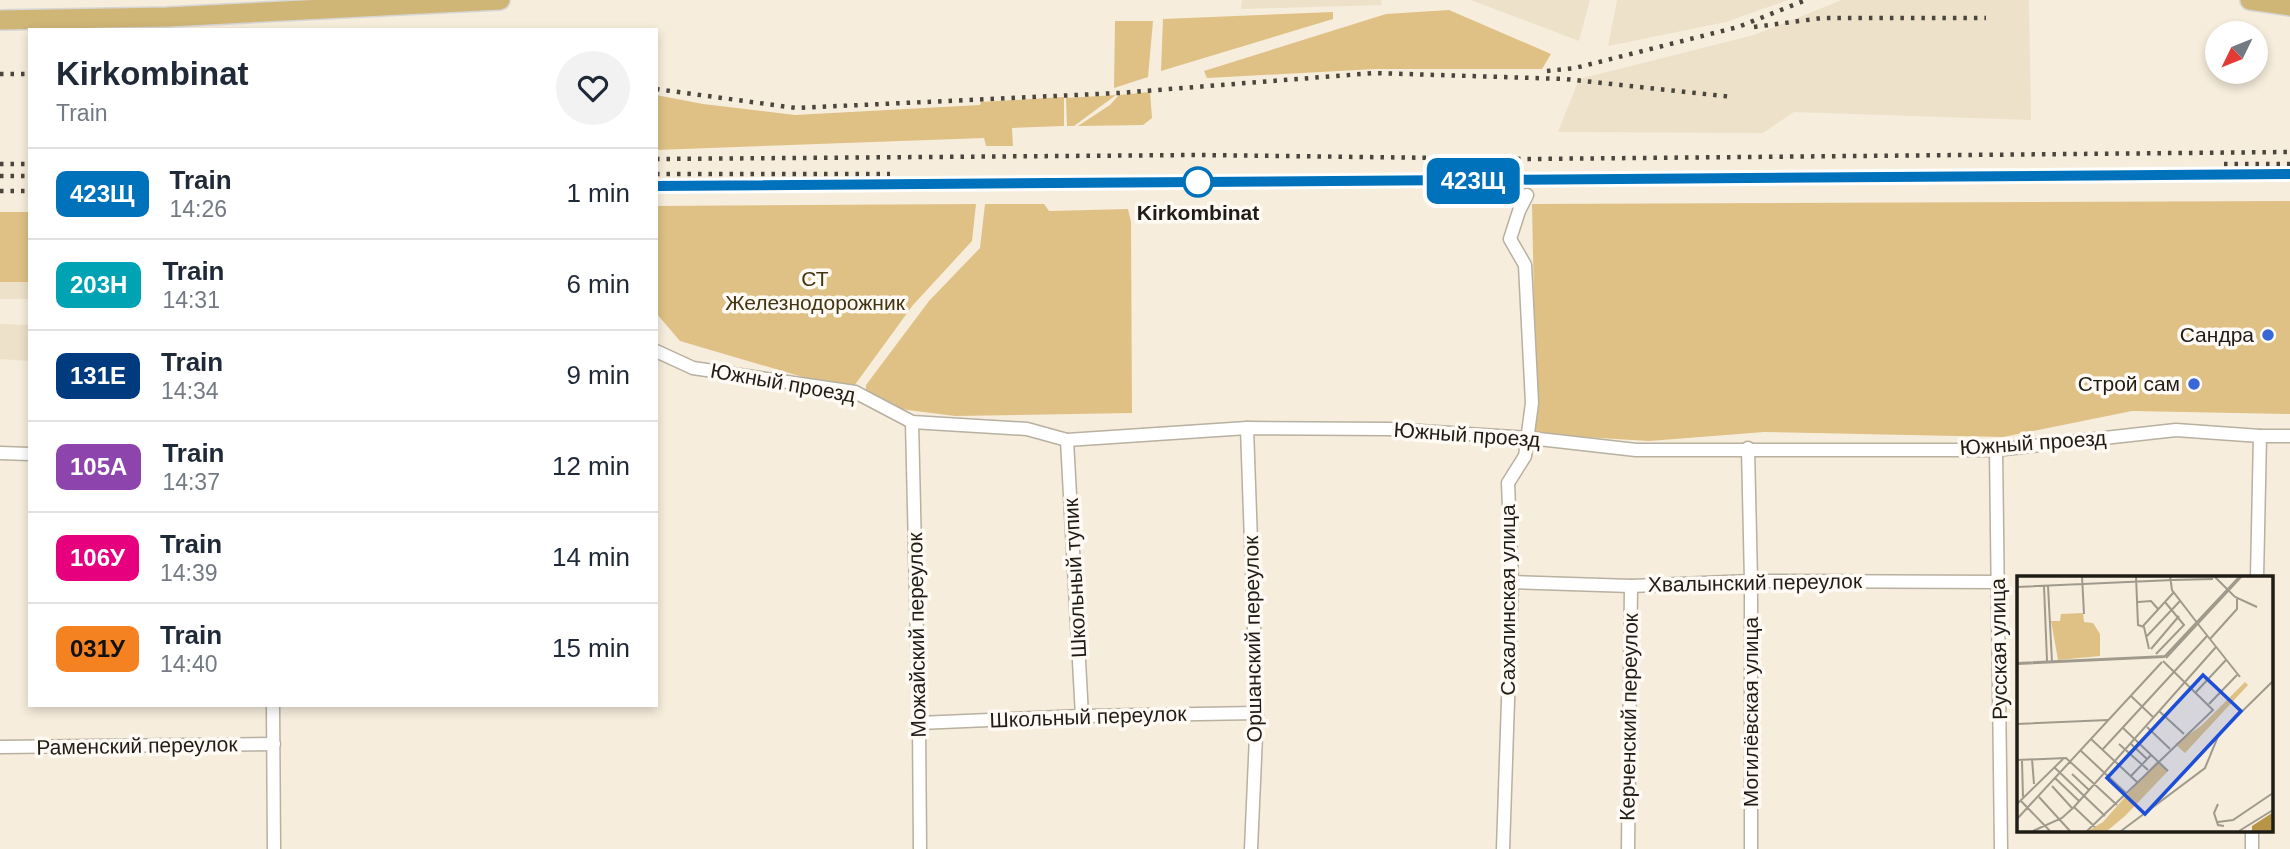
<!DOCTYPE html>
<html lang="en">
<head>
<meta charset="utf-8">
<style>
  :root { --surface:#fff; --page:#f2f2f3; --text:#1f2937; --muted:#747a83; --line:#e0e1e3 }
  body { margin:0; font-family:Arial,sans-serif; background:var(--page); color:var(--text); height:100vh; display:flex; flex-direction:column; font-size:26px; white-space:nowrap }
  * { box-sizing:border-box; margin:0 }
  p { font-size:23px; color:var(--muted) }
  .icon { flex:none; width:38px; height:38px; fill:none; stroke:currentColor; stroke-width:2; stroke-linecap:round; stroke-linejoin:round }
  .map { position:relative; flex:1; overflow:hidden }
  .panel { position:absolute; left:28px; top:28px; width:630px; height:679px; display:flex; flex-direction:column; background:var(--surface); border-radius:0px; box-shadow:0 4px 10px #0003 }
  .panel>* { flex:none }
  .badge { padding:0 14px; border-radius:10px; font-size:24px; line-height:46px }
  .needle { width:46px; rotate:227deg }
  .tools { position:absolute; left:2205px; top:21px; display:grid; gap:14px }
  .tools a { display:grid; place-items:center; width:63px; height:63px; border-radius:50%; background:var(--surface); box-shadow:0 4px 10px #0003; font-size:35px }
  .map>.badge { position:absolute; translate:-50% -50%; box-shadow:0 0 0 4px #fff }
  .round { display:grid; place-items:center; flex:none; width:74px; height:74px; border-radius:37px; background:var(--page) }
  .overview { display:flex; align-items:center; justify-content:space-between; height:119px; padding:0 28px }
  h1 { font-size:33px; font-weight:600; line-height:52px }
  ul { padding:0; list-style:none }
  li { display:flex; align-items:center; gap:21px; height:91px; padding:0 28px; border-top:2px solid var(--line) }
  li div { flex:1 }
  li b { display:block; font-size:26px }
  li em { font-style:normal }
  li .badge { min-width:77px; font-weight:700; text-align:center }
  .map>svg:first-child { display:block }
  .built { fill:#ede1c9 }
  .green { fill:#dfc186 }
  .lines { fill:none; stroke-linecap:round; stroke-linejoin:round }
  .minor-casing { stroke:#b8b0a0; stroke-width:15 }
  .primary-casing { stroke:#d7d6d5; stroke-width:22 }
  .minor { stroke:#fff; stroke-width:12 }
  .primary { stroke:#cfb576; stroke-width:19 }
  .rail { stroke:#4a463e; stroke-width:4.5; stroke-dasharray:3.5 7; stroke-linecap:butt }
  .line-casing { stroke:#fff; stroke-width:16 }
  .line { stroke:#0072bc; stroke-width:10 }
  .stop-dot { fill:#fff; stroke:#0072bc; stroke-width:3.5 }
  .poi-dot { fill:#3867d7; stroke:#fffbf4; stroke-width:2.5 }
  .labels { text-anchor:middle; stroke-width:7; stroke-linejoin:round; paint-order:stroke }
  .stop-label { font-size:21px; font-weight:bold; fill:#201d17; stroke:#fffbf4 }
  .park-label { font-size:21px; fill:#423311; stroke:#fffbf4 }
  .poi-label { font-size:21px; fill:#201d17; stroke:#fffbf4; text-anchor:end }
  .street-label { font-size:21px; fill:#201d17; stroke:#fffbf4 }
  .inset-road { fill:none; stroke:#a09a8d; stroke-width:2 }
  .view { fill:#1d4ed8; fill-opacity:0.15; stroke:#1d4ed8; stroke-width:3.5 }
  .inset-edge { fill:none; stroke:#201d17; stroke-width:3.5 }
</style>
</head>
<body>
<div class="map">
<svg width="2290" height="849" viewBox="0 0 2290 849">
  <rect width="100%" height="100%" fill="#f6eddc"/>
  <!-- built -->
  <g class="built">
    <polygon points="1242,0 1381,0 1382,5 1241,9"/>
    <polygon points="1471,0 1590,0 1579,41"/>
    <polygon points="1617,0 1788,0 1726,22 1608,46"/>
    <polygon points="1842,0 2029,0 2031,120 1794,112 1763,133 1558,132 1579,79 1754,35"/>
    <rect x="0" y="282" width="30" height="17"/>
    <polygon points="0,324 30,325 30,361 0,359"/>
  </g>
  <!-- green -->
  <g class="green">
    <polygon points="1449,10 1551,54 1542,69 1375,69 1207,78 1204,71 1386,14"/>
    <polygon points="1333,12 1333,19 1161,71 1163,19"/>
    <polygon points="1115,21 1153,21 1148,77 1114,88"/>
    <polygon points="1150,92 1152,118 1143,125 1078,126 1110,105 1119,95"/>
    <polygon points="656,95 703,104 795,115 980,105 981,102 1064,97 1064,126 1012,128 1013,146 986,146 984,138 656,150"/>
    <polygon points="1116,95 1074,126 1067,126 1066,98"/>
    <polygon points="2290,201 2290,414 2132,411 2003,437 1764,432 1649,441 1533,434 1536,404 1532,204"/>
    <polygon points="976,204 972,241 913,305 854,386 823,383 680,341 656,313 656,206"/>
    <polygon points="985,204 1044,204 1049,211 1128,209 1131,222 1132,413 955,416 900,409 866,391 866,385 929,301 980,248"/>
    <rect x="0" y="212" width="30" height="70"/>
  </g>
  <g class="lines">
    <defs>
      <g id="minor">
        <polyline points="656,351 693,368 855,392 912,422 1027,429 1067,440 1247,428 1389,429 1530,438 1636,450 1996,450 2176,430 2260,436 2290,436"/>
        <polyline points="912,422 919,723 920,849"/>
        <polyline points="1247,428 1257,713 1251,849"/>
        <polyline points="1067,440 1082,716"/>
        <polyline points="1748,448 1751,581 1751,849"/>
        <polyline points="1996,450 2001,849"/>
        <polyline points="0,453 30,454"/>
        <polyline points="2257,578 2260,436"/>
        <polyline points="1512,582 1631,586 1751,581 1998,582"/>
        <polyline points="273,705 274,849"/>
        <polyline points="919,723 1082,716 1257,713"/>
        <polyline points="0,747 274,744"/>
        <polyline points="1503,849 1512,582 1508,483 1525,456 1532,403 1525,265 1510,239 1519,211 1527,195"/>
        <polyline points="1628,849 1631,586"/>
        <polyline points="2252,849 2252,830"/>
      </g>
      <g id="primary">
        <polyline points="2250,0 2290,6"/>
        <polyline points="0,20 167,17 500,0"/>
      </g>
    </defs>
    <!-- minor casing -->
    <use href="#minor" class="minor-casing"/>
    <!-- primary casing -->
    <use href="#primary" class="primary-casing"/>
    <!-- minor -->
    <use href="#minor" class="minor"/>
    <!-- primary -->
    <use href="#primary" class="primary"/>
    <!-- rail -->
    <g class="rail">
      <polyline points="1754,27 1822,18 1986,18"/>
      <polyline points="1547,71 1575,68 1738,27 1806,0"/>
      <polyline points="0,74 30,74"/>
      <polyline points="656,89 796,108 1119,93 1374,73 1565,79 1733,97"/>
      <polyline points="656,159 1197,155 1528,159 2290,152"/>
      <polyline points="0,164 30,164"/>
      <polyline points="2224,164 2290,164"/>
      <polyline points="656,174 890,174"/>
      <polyline points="0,176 30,176"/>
      <polyline points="656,186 2290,174"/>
      <polyline points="0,191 30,191"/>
    </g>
  </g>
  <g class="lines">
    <defs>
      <polyline id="line" points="656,186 2290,174"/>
    </defs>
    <!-- line casing -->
    <use href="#line" class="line-casing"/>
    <!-- line -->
    <use href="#line" class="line"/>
  </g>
  <!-- markers -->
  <circle class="stop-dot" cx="1198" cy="182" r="14"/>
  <g class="poi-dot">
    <circle cx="2268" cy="335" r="7"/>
    <circle cx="2194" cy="384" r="7"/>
  </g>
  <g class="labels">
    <!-- stop labels -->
    <g class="stop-label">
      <text x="1198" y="220">Kirkombinat</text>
    </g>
    <!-- park labels -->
    <g class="park-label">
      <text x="815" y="286">СТ<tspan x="815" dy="24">Железнодорожник</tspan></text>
    </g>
    <!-- poi labels -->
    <g class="poi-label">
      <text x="2254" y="342">Сандра</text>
      <text x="2180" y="391">Строй сам</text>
    </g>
    <!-- street labels -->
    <g class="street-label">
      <text transform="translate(783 383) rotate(10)" y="7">Южный проезд</text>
      <text transform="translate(1467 435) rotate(4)" y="7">Южный проезд</text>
      <text transform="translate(2033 443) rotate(-4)" y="7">Южный проезд</text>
      <text transform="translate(1075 578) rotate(-93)" y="7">Школьный тупик</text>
      <text transform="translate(1755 583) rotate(-1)" y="7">Хвалынский переулок</text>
      <text transform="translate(1508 600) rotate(-90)" y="7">Сахалинская улица</text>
      <text transform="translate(917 635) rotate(-91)" y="7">Можайский переулок</text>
      <text transform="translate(1253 639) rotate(-91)" y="7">Оршанский переулок</text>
      <text transform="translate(1999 649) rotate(-91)" y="7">Русская улица</text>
      <text transform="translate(1751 712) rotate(-90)" y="7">Могилёвская улица</text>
      <text transform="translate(1088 717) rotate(-2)" y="7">Школьный переулок</text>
      <text transform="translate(1629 717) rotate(-89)" y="7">Керченский переулок</text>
      <text transform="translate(137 746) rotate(-1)" y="7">Раменский переулок</text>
    </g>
  </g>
  <!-- overview -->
  <g transform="translate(2017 576)">
    <rect width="256" height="256" fill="#f6eddc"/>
    <path d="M66,37L67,46L76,47L83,58V80L41,84L34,45H43L44,38ZM228,106L231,109L168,177L158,168L184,150ZM140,185L151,195L108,240L90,255H71L86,246Z" fill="#dfc186"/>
    <path d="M255,237V255H235V250Z" fill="#b89447"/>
    <path class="inset-road" d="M65,0L67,38M119,0L121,49L127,51L132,73M153,0L155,14L181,48M197,0L218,21L240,31M156,4L196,3M27,10L30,85M31,10L35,86M0,11L156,4M121,26L134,25L141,33M181,48L223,101M126,50L157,16M130,60L163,25M193,63L220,33V23M134,73L162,40M139,78L167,49L148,26M149,82L225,0M0,87L150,80M0,88L147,81L223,0M179,116L209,84M114,120L136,141M192,128L220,99M142,135L167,158M0,148L91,144M130,151L153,173M106,152L151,195M74,163L120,206M102,168L131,194M114,168L130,183M86,173L190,60M63,174L110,218M15,183L17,208M0,184L49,182L100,229M5,185L6,221M37,191L88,240M55,198L72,214M114,200L134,179M38,202L62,225M35,210L55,232M22,221L53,255M4,225L33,255M0,228L46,183M201,228L197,237L201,249L207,250M57,231L78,251M0,243L145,86M201,246L216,244L256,217M16,255L45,242L57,231L199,71M70,255L196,134L146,85M104,255L188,192L202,158L256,105M222,255L256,234"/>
    <path class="view" d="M186,99L224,135L128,238L90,202Z"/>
    <rect width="256" height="256" class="inset-edge"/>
  </g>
</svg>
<div class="tools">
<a><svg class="needle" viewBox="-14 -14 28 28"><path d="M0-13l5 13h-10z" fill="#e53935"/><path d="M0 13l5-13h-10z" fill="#747a83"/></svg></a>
</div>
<b class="badge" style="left:1473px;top:181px;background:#0072bc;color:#fff">423Щ</b>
<section class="panel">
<div class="overview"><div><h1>Kirkombinat</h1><p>Train</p></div><a class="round"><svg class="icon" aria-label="heart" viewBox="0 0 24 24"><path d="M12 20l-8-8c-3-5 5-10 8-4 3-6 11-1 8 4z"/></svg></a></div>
<ul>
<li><span class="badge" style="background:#0072bc;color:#fff">423Щ</span><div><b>Train</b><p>14:26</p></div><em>1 min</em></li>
<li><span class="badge" style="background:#00a3b4;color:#fff">203Н</span><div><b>Train</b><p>14:31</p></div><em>6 min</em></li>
<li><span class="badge" style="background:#003b80;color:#fff">131Е</span><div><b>Train</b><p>14:34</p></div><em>9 min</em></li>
<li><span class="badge" style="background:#8e44ad;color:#fff">105А</span><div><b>Train</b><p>14:37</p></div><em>12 min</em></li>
<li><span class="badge" style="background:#e6007e;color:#fff">106У</span><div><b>Train</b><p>14:39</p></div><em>14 min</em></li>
<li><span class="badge" style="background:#f58220;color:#111">031У</span><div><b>Train</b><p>14:40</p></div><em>15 min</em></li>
</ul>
</section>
</div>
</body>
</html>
